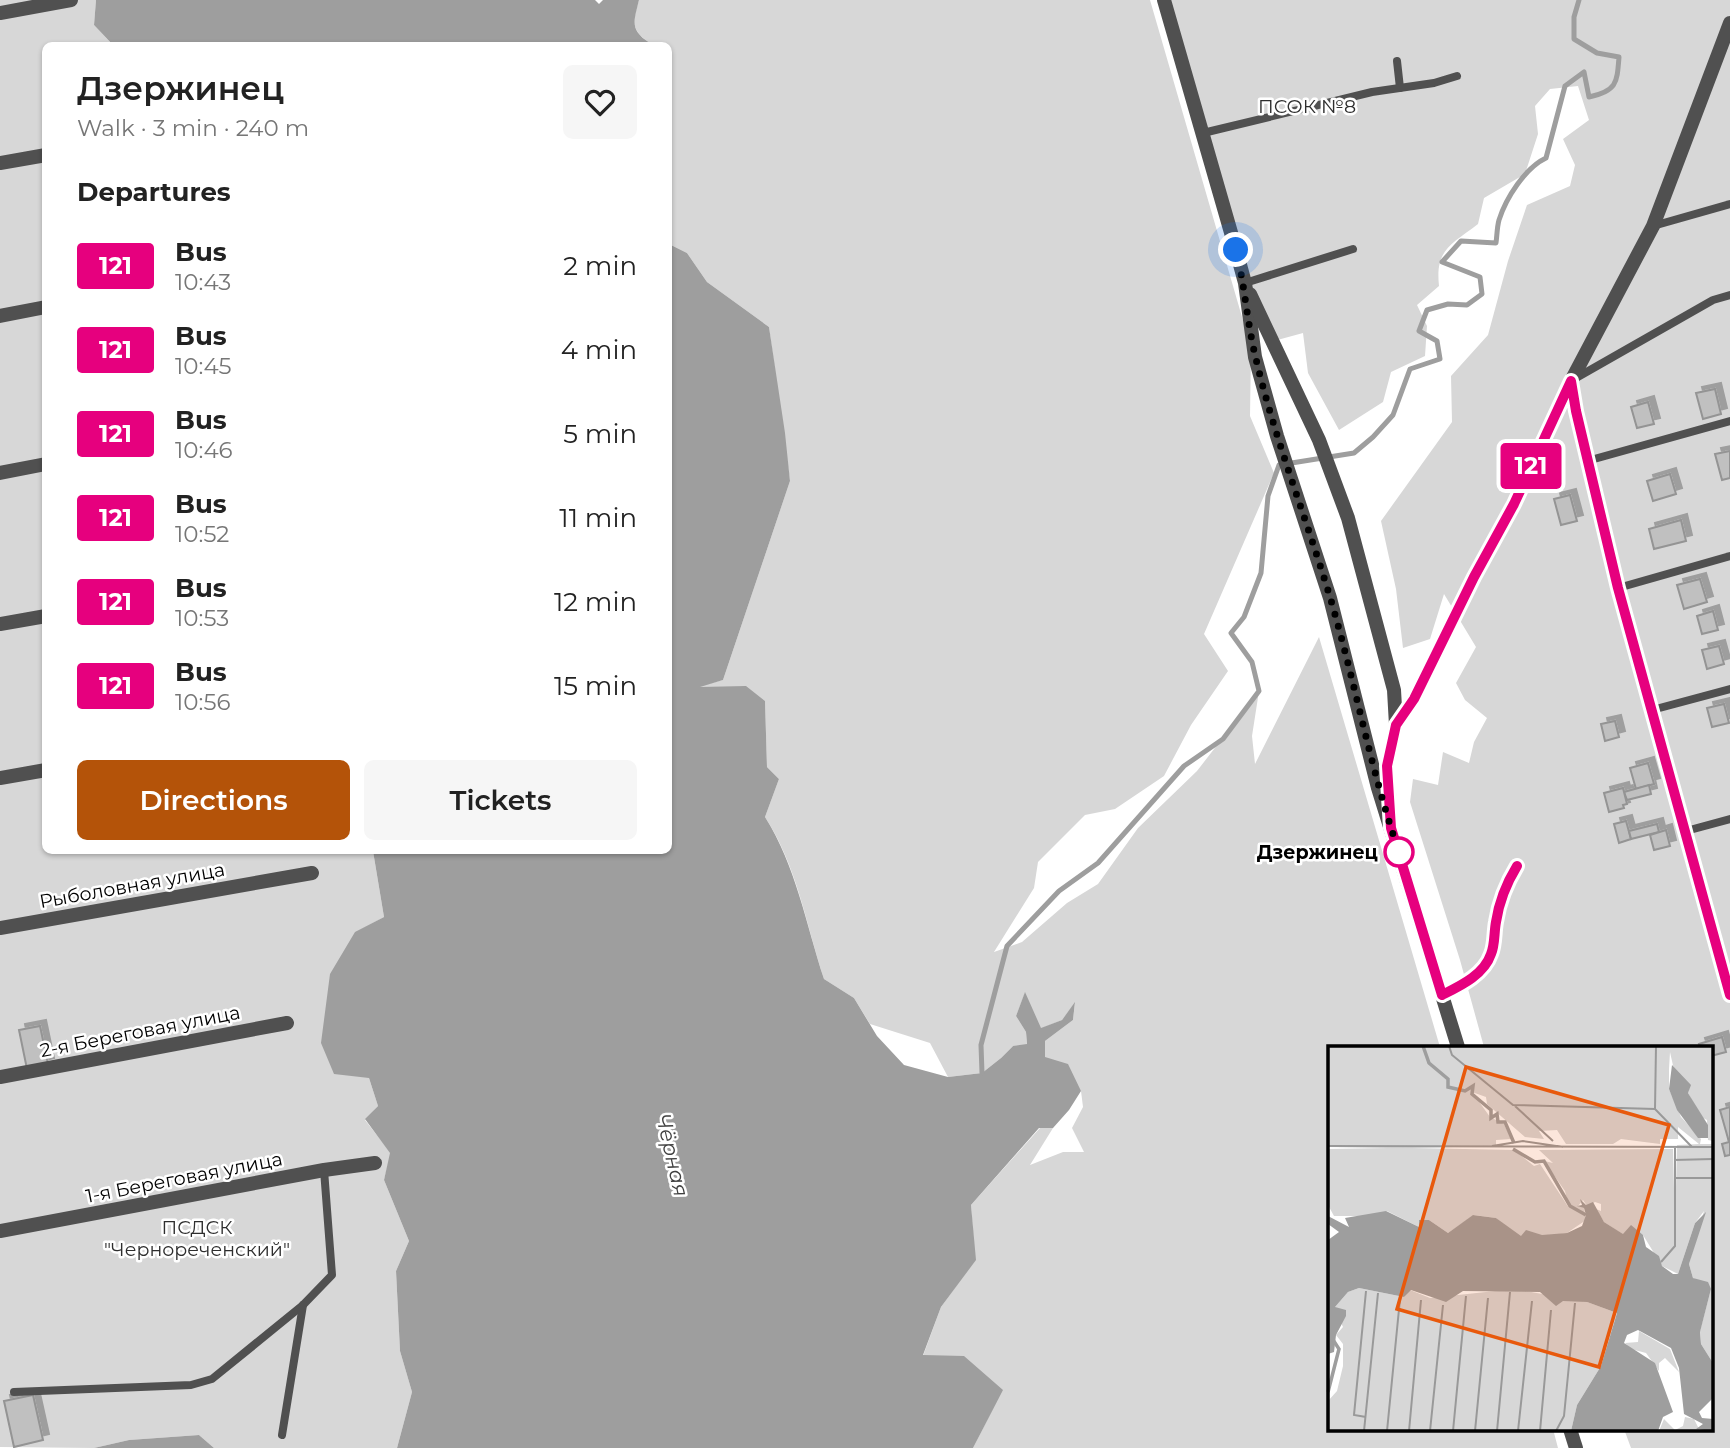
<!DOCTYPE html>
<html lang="en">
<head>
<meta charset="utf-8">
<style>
  :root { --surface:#fff; --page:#f6f6f6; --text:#222; --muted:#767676; --accent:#b45309 }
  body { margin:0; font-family:Montserrat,sans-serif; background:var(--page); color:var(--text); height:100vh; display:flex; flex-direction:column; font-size:26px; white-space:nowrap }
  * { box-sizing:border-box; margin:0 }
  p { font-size:23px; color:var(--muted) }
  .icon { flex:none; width:38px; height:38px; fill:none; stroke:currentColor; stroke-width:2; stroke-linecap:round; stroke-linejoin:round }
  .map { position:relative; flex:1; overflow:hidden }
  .drawer { position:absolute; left:42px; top:42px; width:630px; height:812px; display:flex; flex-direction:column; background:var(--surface); border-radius:10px; box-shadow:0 2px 5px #0004 }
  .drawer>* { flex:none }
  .badge { padding:0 14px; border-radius:5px; font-size:24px; line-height:46px }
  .you { position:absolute; width:35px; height:35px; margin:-18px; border:5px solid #fff; border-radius:50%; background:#1a73e8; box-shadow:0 0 0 10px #1a73e833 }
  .map>.badge { position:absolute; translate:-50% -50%; box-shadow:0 0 0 4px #fff }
  h2 { padding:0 35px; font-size:26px; line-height:63px }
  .round { display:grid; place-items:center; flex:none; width:74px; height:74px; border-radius:10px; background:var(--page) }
  .headline { display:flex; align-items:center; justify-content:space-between; height:119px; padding:0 35px }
  h1 { font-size:33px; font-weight:600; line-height:52px }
  .cta { display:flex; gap:14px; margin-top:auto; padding:14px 35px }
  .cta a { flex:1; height:80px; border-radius:10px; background:var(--accent); color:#fff; font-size:28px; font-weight:600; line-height:80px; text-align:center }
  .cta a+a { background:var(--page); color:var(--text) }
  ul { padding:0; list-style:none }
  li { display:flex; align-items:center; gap:21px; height:84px; padding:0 35px }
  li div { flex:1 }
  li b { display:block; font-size:26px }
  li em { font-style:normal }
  li .badge { min-width:77px; font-weight:700; text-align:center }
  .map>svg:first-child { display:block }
  .green { fill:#d7d7d7 }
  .water { fill:#9e9e9e }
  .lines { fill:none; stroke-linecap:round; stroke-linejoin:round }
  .stream { stroke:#9e9e9e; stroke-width:5 }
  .building { fill:#c0c0c0; stroke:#949494; stroke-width:2; filter:url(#shadow) }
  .lane { stroke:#505050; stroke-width:8 }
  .street { stroke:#505050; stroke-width:14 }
  .line-casing { stroke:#fff; stroke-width:16 }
  .line { stroke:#e6007e; stroke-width:10 }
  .walk { stroke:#000; stroke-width:7; stroke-dasharray:0 12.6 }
  .stop-dot { fill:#fff; stroke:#e6007e; stroke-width:3.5 }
  .labels { text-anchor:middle; stroke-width:5; stroke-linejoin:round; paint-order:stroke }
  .park-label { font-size:19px; fill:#2e2e2e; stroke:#fff }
  .stop-label { font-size:19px; font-weight:bold; fill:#000; stroke:#fff; text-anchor:end }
  .street-label { font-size:19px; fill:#000; stroke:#fff }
  .water-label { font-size:21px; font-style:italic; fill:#3f3f3f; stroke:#fff }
  .inset-river { fill:none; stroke:#9e9e9e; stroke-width:3.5 }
  .inset-road { fill:none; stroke:#999; stroke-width:2 }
  .view { fill:#e8590c; fill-opacity:0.15; stroke:#e8590c; stroke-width:3.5 }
  .inset-edge { fill:none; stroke:#000; stroke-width:3.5 }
</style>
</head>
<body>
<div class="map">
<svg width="1730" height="1448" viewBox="0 0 1730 1448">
  <defs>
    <filter id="shadow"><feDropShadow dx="6" dy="-6" stdDeviation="0" flood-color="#0004"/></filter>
  </defs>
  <rect width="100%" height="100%" fill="#fff"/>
  <!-- green -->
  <g class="green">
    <polygon points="0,0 96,0 94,25 113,45 46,46 46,850 373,851 384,917 355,933 369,1078 378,1106 365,1120 391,1153 384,1180 409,1241 396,1271 400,1351 412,1392 397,1448 214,1448 199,1435 129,1440 94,1448 0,1447"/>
    <path d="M639,0H1150L1251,348L1250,416L1274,473L1204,634L1228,671L1191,725L1164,776L1115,809L1085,815L1038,862L1034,888L994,952L1022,942L1067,903L1098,884L1138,828L1197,771L1259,691L1252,736L1255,764L1319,637L1440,1047H1329V1429H1553L1558,1448H973L1002,1390L923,1356L941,1307L975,1260L971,1205L1040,1128H1053L1030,1165L1063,1152H1084L1072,1128L1083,1107L1081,1091L1045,1058V1041L1073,1020L1075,1003L1062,1020L1040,1029L1025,993L1016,1016L1026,1032L1027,1045L1013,1046L1001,1058L982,1073L948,1077L930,1043L870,1024L854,998L824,979C806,924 797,866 765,817L779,779L767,767L765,701L696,687L723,680L790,481L769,327L707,282L687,253L669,244L668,46L650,45V43C630,30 633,21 639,0Z"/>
    <path d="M1163,0H1730V1448H1631L1624,1429H1711V1047H1484L1460,960L1410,802L1413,779L1438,785L1443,752L1469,763L1474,742L1487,718L1465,700L1456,683L1476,647L1444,594L1430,639L1403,648L1396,589L1381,521L1452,422L1451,376L1488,335L1508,261L1527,205L1570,186L1575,165L1563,139L1589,120L1578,86L1550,89L1535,106L1538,134L1525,174L1484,198L1478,224C1451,245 1435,249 1439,286L1417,305L1427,326L1425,356L1391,372L1383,402L1339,430L1308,373L1303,333L1266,343Z"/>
  </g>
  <!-- water -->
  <g class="water">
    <path d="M96,0H595L599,4L603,0H639C634,21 629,30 650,43V46L113,45L94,25Z"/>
    <path d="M669,244L687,253L707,282L769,327L785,433L790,481L723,680L700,687L746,686L765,701L767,767L779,779L765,817C796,866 806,924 824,979L854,998L877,1036L904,1065L948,1077L982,1073L1001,1058L1013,1046L1027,1044L1026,1032L1016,1016L1025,992L1041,1028L1062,1020L1075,1002L1073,1020L1045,1041V1057L1068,1064L1081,1091L1069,1110L1053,1128H1039L971,1205L976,1260L941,1307L923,1355L964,1356L1003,1390L973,1448H397L412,1392L400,1351L396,1271L409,1241L384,1180L390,1153L365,1119L378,1106L369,1078L334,1074L321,1043L330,974L355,932L384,917L373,851L668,850Z"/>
    <polygon points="199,1435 214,1448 94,1448 129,1440"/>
  </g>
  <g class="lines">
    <!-- stream -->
    <path class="stream" d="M982,1073L981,1045L1007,946L1059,891L1098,863L1184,766L1223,739L1259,691L1252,662L1231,633L1244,617L1261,573L1268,496L1279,465L1354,453L1373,437L1393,415L1410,369L1440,359L1437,341L1419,331L1427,310L1448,304L1467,305L1482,294L1480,277L1442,262L1461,241L1496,243C1497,236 1497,227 1499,220C1506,198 1525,168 1546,158L1565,86L1584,72L1589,97C1617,91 1617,83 1619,57L1597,53L1574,39V17L1579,0"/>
  </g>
  <!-- building -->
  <g class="building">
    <polygon points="1715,389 1721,414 1703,419 1696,393"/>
    <polygon points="1648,402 1654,424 1637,428 1631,407"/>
    <polygon points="1730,451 1730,478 1722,480 1715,454"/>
    <polygon points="1670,474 1676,494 1653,501 1647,481"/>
    <polygon points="1570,495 1577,521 1561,525 1554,499"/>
    <polygon points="1681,520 1686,541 1654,549 1649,529"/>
    <polygon points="1700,579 1707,602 1684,609 1677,585"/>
    <polygon points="1713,611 1718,630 1702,634 1697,616"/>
    <polygon points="1719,646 1724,664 1707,669 1702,650"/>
    <polygon points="1724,704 1729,723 1712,727 1707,708"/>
    <polygon points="1615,721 1619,737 1605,741 1601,724"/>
    <polygon points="1648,763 1654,784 1636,789 1630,768"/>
    <polygon points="1649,785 1651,794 1627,800 1624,792"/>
    <polygon points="1623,788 1627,804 1623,805 1624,808 1609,812 1604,793"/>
    <polygon points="1626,821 1631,839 1619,843 1614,824"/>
    <polygon points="1657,824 1659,832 1631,839 1629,831"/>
    <polygon points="1666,830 1670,846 1654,850 1650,835"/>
    <polygon points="40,1026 48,1064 27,1069 19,1030"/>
    <polygon points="1722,1037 1726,1052 1711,1056 1711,1047 1700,1047 1699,1044"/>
    <polygon points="1730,1107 1730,1155 1725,1156 1722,1144 1729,1142 1720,1110"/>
    <polygon points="33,1395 43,1440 14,1447 4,1401"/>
  </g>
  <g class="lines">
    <!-- lane -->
    <g class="lane">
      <polyline points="1397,61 1400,88"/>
      <polyline points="1203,133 1372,92 1434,83 1457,76"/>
      <polyline points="1653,226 1730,204"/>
      <polyline points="1245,283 1353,249"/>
      <polyline points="1576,378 1713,300 1730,295"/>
      <polyline points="1587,461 1730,421"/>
      <polyline points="1618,588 1730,556"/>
      <polyline points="1652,710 1730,689"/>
      <polyline points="1686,831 1730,819"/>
      <path d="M1442,995C1460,986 1484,975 1491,954C1495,945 1494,932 1496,922C1499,902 1506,884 1517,866"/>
      <polyline points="14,1392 191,1385 212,1379 303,1305 332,1275 324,1170"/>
      <polyline points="282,1435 303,1305"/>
    </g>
    <!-- street -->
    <g class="street">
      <polyline points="1164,0 1236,250 1245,283 1255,357 1277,436 1330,598 1378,788 1458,1047"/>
      <polyline points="0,13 71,0"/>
      <polyline points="1730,23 1653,226 1571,381 1576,411 1618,588 1730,995"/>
      <polyline points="0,163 46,155"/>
      <polyline points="1250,294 1319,440 1348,518 1394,690 1396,725 1387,767 1390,806"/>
      <polyline points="0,316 46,307"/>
      <polyline points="0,473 46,464"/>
      <polyline points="0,624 46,616"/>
      <polyline points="1396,725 1414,699 1474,577 1514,504 1571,381"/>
      <polyline points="0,778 46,770"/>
      <polyline points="0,928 312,873"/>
      <polyline points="0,1077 287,1023"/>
      <polyline points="0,1231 324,1170 375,1163"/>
      <polyline points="1570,1429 1576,1448"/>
    </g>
  </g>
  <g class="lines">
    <defs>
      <path id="line" d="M1517,866C1506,884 1499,902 1496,922C1494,932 1495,945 1491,954C1484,975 1460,986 1442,995L1391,828L1387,766L1396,725L1414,699L1474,577L1514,504L1571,381L1576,411L1618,588L1730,995"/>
    </defs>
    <!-- line casing -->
    <use href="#line" class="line-casing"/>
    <!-- line -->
    <use href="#line" class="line"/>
    <!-- walk -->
    <path class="walk" d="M1236,250C1245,286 1247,323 1256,359C1275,440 1306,517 1330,597C1355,681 1370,768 1399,852"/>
  </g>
  <!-- markers -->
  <circle class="stop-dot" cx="1399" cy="852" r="14"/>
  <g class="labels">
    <!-- park labels -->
    <g class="park-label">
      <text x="1307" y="113">ПСОК №8</text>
      <text x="197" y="1234">ПСДСК<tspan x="197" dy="22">"Чернореченский"</tspan></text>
    </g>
    <!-- stop labels -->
    <g class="stop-label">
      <text x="1378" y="859">Дзержинец</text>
    </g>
    <!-- street labels -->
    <g class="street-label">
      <text transform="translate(132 885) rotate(-10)" y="7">Рыболовная улица</text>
      <text transform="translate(140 1031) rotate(-11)" y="7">2-я Береговая улица</text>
      <text transform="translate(184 1177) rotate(-11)" y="7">1-я Береговая улица</text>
    </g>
    <!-- water labels -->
    <g class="water-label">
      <text transform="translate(672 1155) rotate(77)" y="7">Чёрная</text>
    </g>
  </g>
  <!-- overview -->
  <g transform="translate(1328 1046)">
    <rect width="385" height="385" fill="#fff"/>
    <path d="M0,0H385V95L380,94L379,74L373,71L360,47L362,39L346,24L342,6L341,23V43L353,71L373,93L372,98H385V317L373,298L372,285L383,243L365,232L361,218L376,165L367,177L350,228L334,220L315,189H296L276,176L268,163L273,165V158L267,156L259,160L255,154L250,160L256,162L258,174L239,187L193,194L168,172L146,169L120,187L101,174L91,181L59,165L46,170H6L0,159V103L60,102L0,101ZM144,46L158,51L159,58L197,91L216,93L211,85L229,84L238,98H285L293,93L332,98V93H350V81L371,98L349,99L347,183L345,103L211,104L225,117L216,115L237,145L241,162L212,118L206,120L186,104L84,102L168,100V94L183,93L176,78L162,71ZM31,242L76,251L82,244L102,252L186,243L259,256L289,267L273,320L249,359L243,385H0V355L9,345L15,320V298L8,289L15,281L6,262L20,246ZM311,285L342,303L351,326L337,312L331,317V325L318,307L303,303L297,297L310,296ZM357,371L366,373L372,385H331L336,373L347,384L355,380Z" fill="#d7d7d7" fill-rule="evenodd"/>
    <path d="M344,19L363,39L360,47L380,79V92H370L349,64L341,43ZM252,153L258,159L265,156L276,176L295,188L303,179L315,189L318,201L331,210L334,220L345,228H350L367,177L378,166L361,218L365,232L380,236L383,243L372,286L373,298L385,317V352L371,366L374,372L385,373V385L368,383L375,378L356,368L351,322L343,302L310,284L299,289L296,297L327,317L345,366L335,371L330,385H243L249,359L273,320L289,267L259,256L235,255L228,260L212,246L135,245L118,256L83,244L76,251L31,242L20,246L7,261L18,264V270L8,289L6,306L0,308V194L11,186L0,178V170L21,181L17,172L58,165L91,181V174H101L120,187L145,169L168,172L193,190L198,184L214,189L239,187L254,180L258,169L256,162L249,160L254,159Z" fill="#9e9e9e"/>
    <path class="inset-river" d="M95,0L101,17L120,33V41L137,45L145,40L144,48L163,64V72L169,68L170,76H177L186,97M185,103L207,116L216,115L242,160L258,169M0,286L11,303L0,346"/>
    <path class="inset-road" d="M121,0L124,9L185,59L327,63L364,101M187,60L225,95M327,63L328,0M0,100L385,101M164,100L195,95L235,101M346,114L385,113M346,132H385M333,216L347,200V101M38,371L26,369L38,245M36,385L50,247M59,385L72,253M81,385L93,254M102,385L115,259M125,385L138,250M147,385L160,252M169,385L182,246M190,385L204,255M212,385L223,264M228,385L236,370L247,257"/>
    <path class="view" d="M138,21L341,79L271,321L69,263Z"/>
    <rect width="385" height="385" class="inset-edge"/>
  </g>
</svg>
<div class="you" style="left:1236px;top:250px"></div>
<b class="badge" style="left:1531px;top:466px;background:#e6007e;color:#fff">121</b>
<section class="drawer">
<div class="headline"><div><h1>Дзержинец</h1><p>Walk · 3 min · 240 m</p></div><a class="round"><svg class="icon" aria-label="heart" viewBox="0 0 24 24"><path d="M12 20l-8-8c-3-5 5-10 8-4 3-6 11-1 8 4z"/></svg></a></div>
<h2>Departures</h2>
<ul>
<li><span class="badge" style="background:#e6007e;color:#fff">121</span><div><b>Bus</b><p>10:43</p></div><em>2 min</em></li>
<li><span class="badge" style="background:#e6007e;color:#fff">121</span><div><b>Bus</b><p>10:45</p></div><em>4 min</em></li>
<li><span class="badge" style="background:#e6007e;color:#fff">121</span><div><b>Bus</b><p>10:46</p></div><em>5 min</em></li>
<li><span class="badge" style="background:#e6007e;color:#fff">121</span><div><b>Bus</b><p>10:52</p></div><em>11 min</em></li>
<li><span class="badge" style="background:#e6007e;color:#fff">121</span><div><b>Bus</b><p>10:53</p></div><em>12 min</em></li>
<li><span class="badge" style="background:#e6007e;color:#fff">121</span><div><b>Bus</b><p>10:56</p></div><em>15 min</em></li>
</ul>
<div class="cta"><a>Directions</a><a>Tickets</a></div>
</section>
</div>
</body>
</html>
